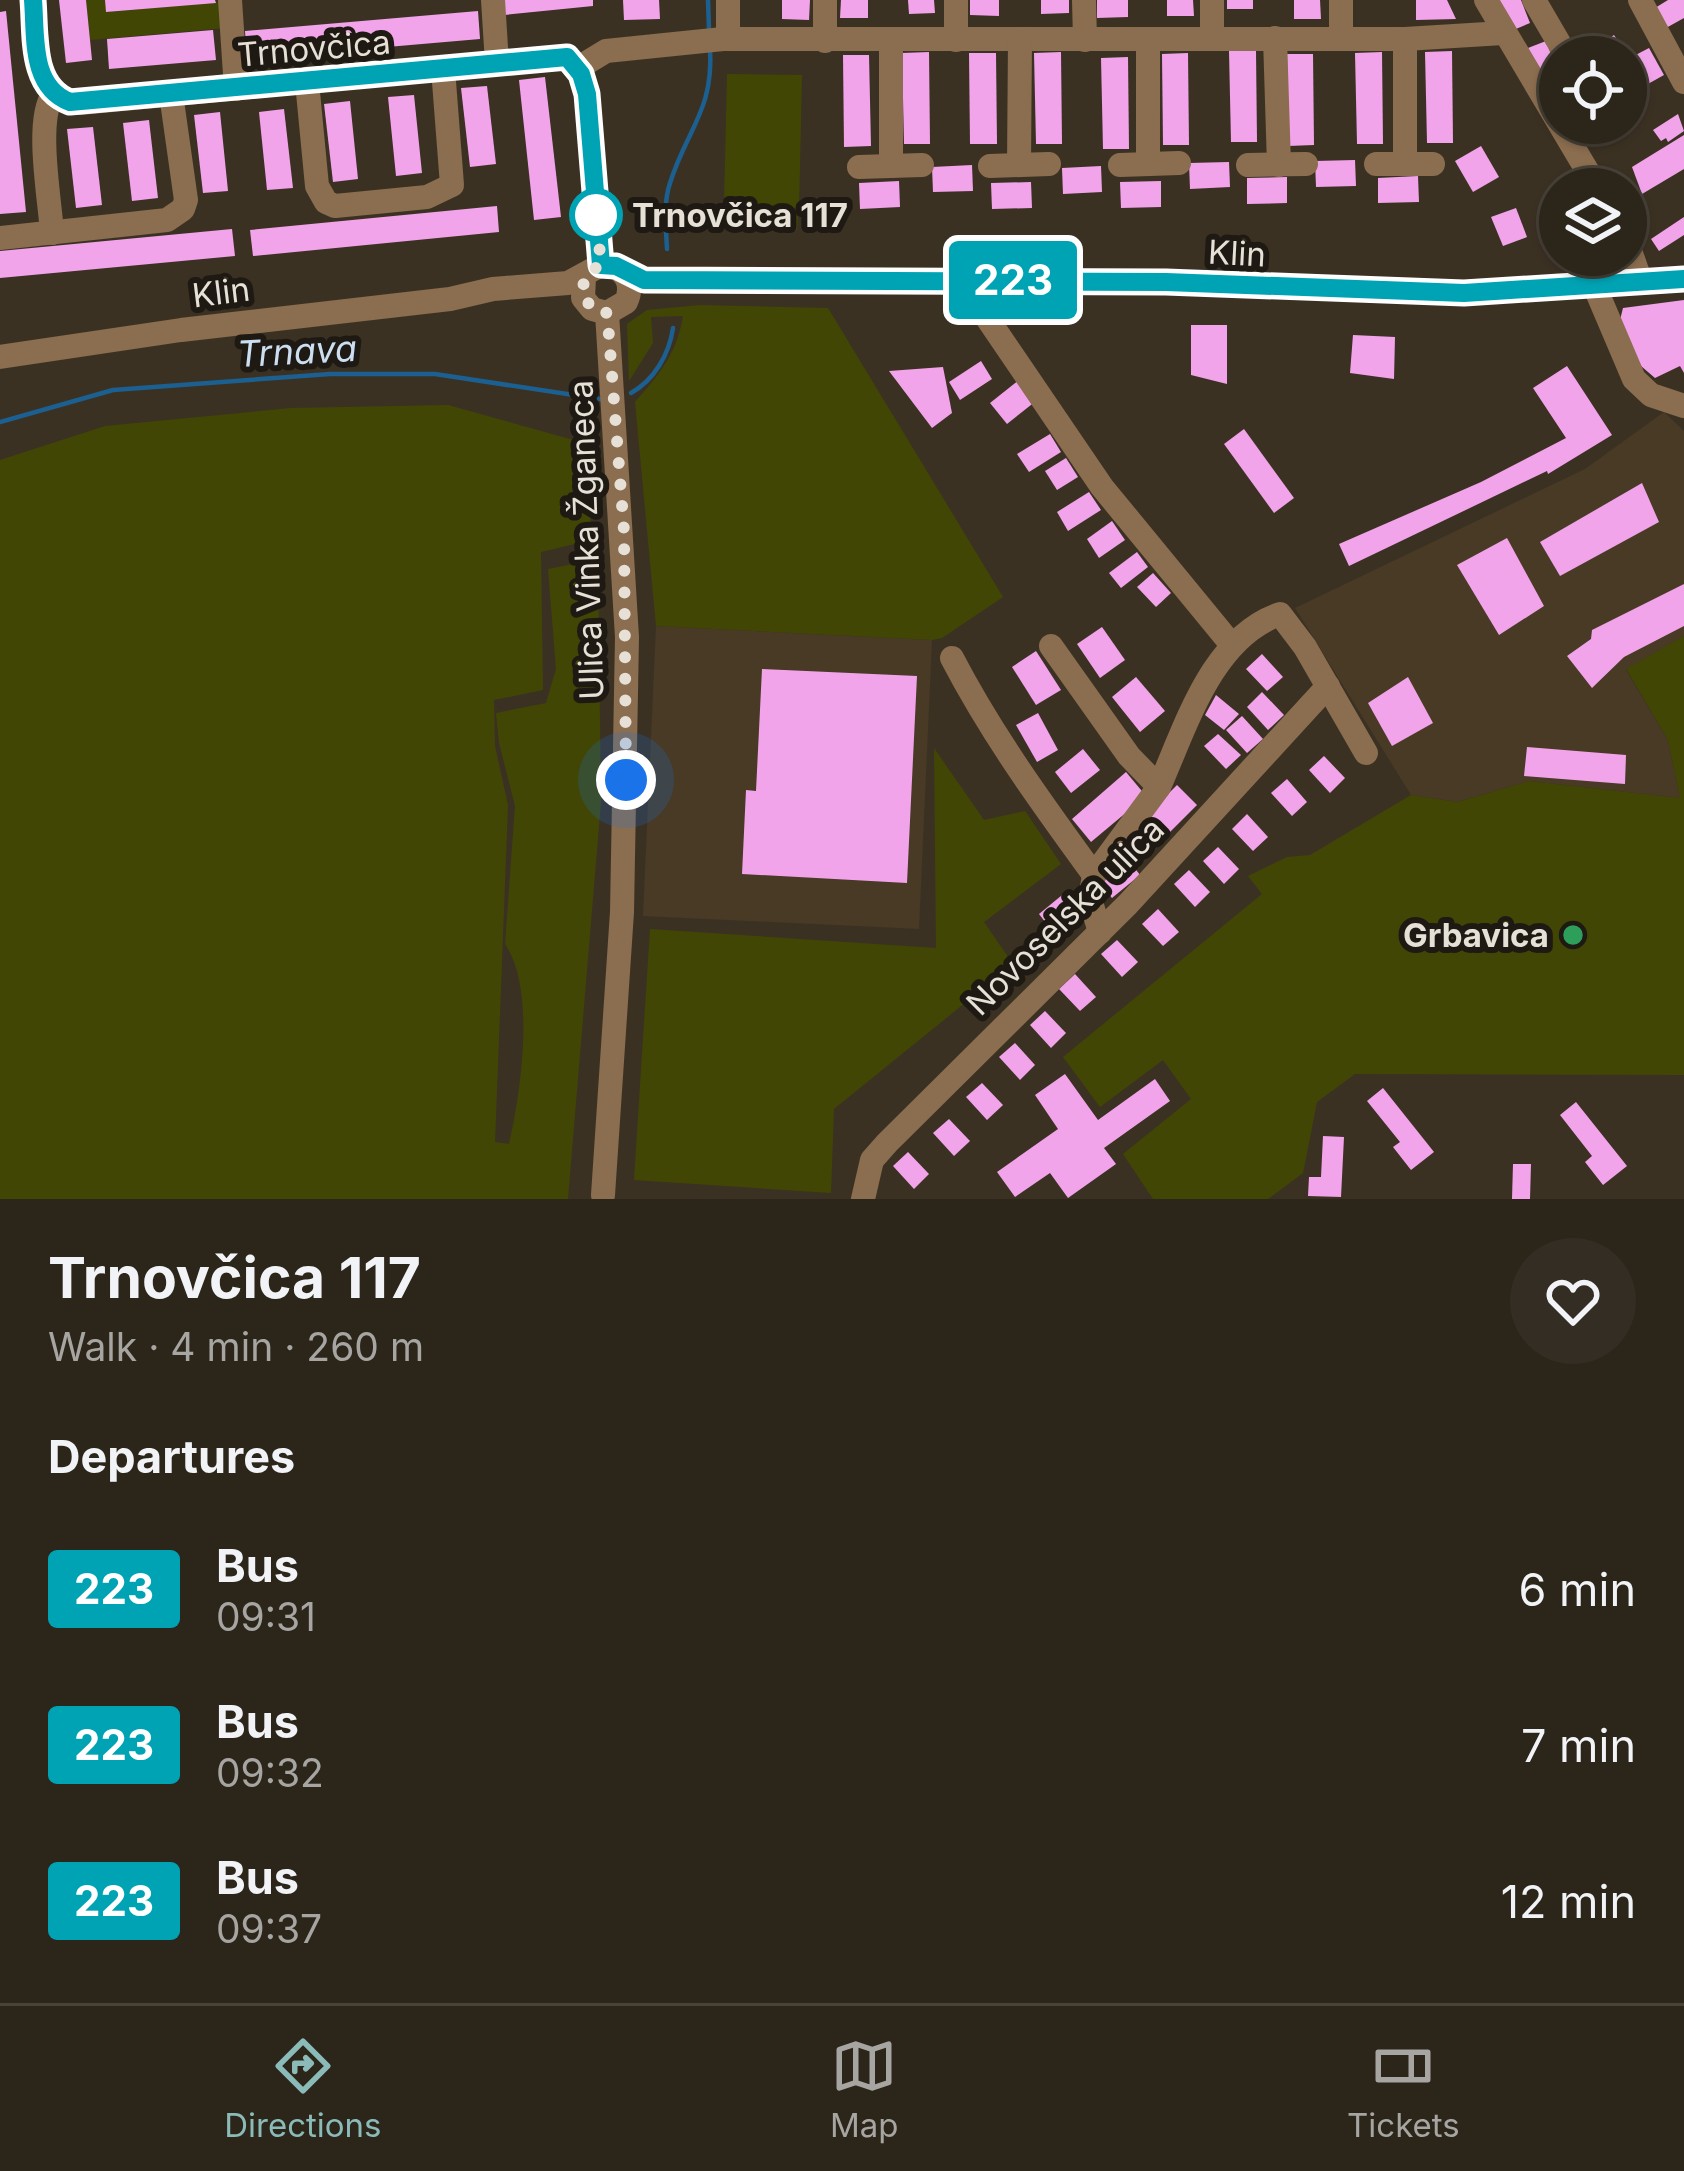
<!DOCTYPE html>
<html lang="en">
<head>
<meta charset="utf-8">
<style>
  :root { --surface:#2c251a; --page:#342d23; --text:#f1f3f6; --muted:#a6a5a2; --line:#484239; --accent:#8bbbb9 }
  body { margin:0; font-family:Inter,sans-serif; background:var(--page); color:var(--text); height:100vh; display:flex; flex-direction:column; font-size:45px; white-space:nowrap }
  * { box-sizing:border-box; margin:0 }
  p { font-size:39px; color:var(--muted) }
  .icon { flex:none; width:66px; height:66px; fill:none; stroke:currentColor; stroke-width:2; stroke-linecap:round; stroke-linejoin:round }
  .map { position:relative; height:1199px; overflow:hidden }
  .sheet { display:flex; flex-direction:column; background:var(--surface); flex:1 }
  .sheet>* { flex:none }
  .badge { padding:0 24px; border-radius:9px; font-size:42px; line-height:78px }
  .buttons { position:absolute; left:1539px; top:36px; display:grid; gap:24px }
  .buttons a { display:grid; place-items:center; width:108px; height:108px; border-radius:50%; background:var(--surface); box-shadow:0 3px 9px #0004,0 0 0 3px var(--line); font-size:60px }
  .you { position:absolute; width:60px; height:60px; margin:-30px; border:9px solid #fff; border-radius:50%; background:#1a73e8; box-shadow:0 0 0 18px #1a73e833 }
  .map>.badge { position:absolute; translate:-50% -50%; box-shadow:0 0 0 6px #fff }
  h2 { padding:0 48px; font-size:45px; line-height:108px }
  .round { display:grid; place-items:center; flex:none; width:126px; height:126px; border-radius:63px; background:var(--page) }
  .summary { display:flex; align-items:center; justify-content:space-between; height:204px; padding:0 48px }
  h1 { font-size:57px; font-weight:700; line-height:90px }
  ul { padding:0; list-style:none }
  li { display:flex; align-items:center; gap:36px; height:156px; padding:0 48px }
  li div { flex:1 }
  li b { display:block; font-size:45px }
  li em { font-style:normal }
  li .badge { min-width:132px; font-weight:700; text-align:center }
  .tabs { display:flex; justify-content:space-around; align-items:center; height:168px; border-top:3px solid var(--line); background:var(--surface); font-size:33px; color:var(--muted) }
  .tabs a { display:grid; justify-items:center; gap:6px }
  .tabs .active { color:var(--accent) }
  .map>svg:first-child { display:block }
  .built { fill:#483a25 }
  .green { fill:#424605 }
  .lines { fill:none; stroke-linecap:round; stroke-linejoin:round }
  .stream { stroke:#1b6090; stroke-width:4.5 }
  .building { fill:#f2a4ea }
  .minor { stroke:#8b6d4f; stroke-width:24 }
  .line-casing { stroke:#fff; stroke-width:27 }
  .line { stroke:#00a3b4; stroke-width:18 }
  .walk { stroke:#e6e0d7; stroke-width:12; stroke-dasharray:0 21.6 }
  .stop-dot { fill:#fff; stroke:#00a3b4; stroke-width:6 }
  .leisure-dot { fill:#2e9e5b; stroke:#1e1a13; stroke-width:4.5 }
  .labels { text-anchor:middle; stroke-width:12; stroke-linejoin:round; paint-order:stroke }
  .street-label { font-size:33px; fill:#e6e0d7; stroke:#1e1a13 }
  .stop-label { font-size:33px; font-weight:bold; fill:#e6e0d7; stroke:#1e1a13; text-anchor:start }
  .poi-label { font-size:33px; font-weight:bold; fill:#e6e0d7; stroke:#1e1a13; text-anchor:end }
  .water-label { font-size:36px; font-style:italic; fill:#cbdff0; stroke:#1e1a13 }
</style>
</head>
<body>
<div class="map">
<svg width="1684" height="1199" viewBox="0 0 1684 1199">
  <rect width="100%" height="100%" fill="#3b3123"/>
  <!-- built -->
  <g class="built">
    <polygon points="1664,412 1684,431 1684,636 1626,670 1668,740 1680,798 1529,781 1457,802 1411,795 1295,608 1585,469"/>
    <polygon points="656,626 932,640 919,929 643,916"/>
  </g>
  <!-- green -->
  <g class="green">
    <polygon points="86,0 105,0 107,12 221,2 225,28 90,40"/>
    <polygon points="727,74 802,75 799,208 724,205"/>
    <polygon points="727,213 798,216 797,230 727,227"/>
    <path d="M700,305L828,308L1003,597L942,638L932,640L656,626L635,402C660,374 677,353 683,316L651,317L653,343L629,381L627,324L647,310Z"/>
    <path d="M448,405L588,444L591,540L541,552L543,690L494,700L495,746L508,805L495,1142L509,1144C521,1092 536,989 505,944L515,806L499,743L496,713L546,703L556,669L548,569L598,559L601,802L568,1199H0V460L105,426L291,408Z"/>
    <polygon points="1684,636 1684,1075 1355,1074 1317,1102 1303,1173 1268,1199 1153,1199 1123,1154 1191,1099 1163,1060 1100,1107 1063,1057 1262,894 1248,876 1287,857 1310,855 1411,795 1457,802 1529,781 1680,798 1668,740 1626,669"/>
    <polygon points="934,748 984,820 1025,811 1061,864 984,922 1013,964 834,1109 831,1193 634,1180 650,929 936,948"/>
  </g>
  <g class="lines">
    <!-- stream -->
    <g class="stream">
      <polyline points="708,0 709,30"/>
      <path d="M667,249C666,227 663,204 670,183C687,129 714,110 710,48"/>
      <path d="M631,393C654,380 669,355 673,328"/>
      <polyline points="0,422 113,390 330,374 435,374 600,399"/>
    </g>
  </g>
  <!-- building -->
  <g class="building">
    <polygon points="59,0 86,0 92,60 66,63"/>
    <polygon points="105,0 215,0 216,3 106,12"/>
    <polygon points="503,0 593,0 593,6 504,15"/>
    <polygon points="623,0 659,0 660,19 624,20"/>
    <polygon points="782,0 810,0 809,20 782,19"/>
    <polygon points="841,0 868,0 868,18 840,18"/>
    <polygon points="908,0 934,0 935,13 909,14"/>
    <polygon points="970,0 999,0 999,16 970,15"/>
    <polygon points="1041,0 1069,0 1069,13 1041,14"/>
    <polygon points="1097,0 1128,0 1128,17 1097,18"/>
    <polygon points="1167,0 1193,0 1194,16 1167,16"/>
    <rect x="1227" y="0" width="26" height="9"/>
    <polygon points="1294,0 1320,0 1321,19 1294,19"/>
    <polygon points="1416,0 1447,0 1456,19 1416,20"/>
    <polygon points="1499,0 1521,0 1530,23 1511,31"/>
    <polygon points="1668,0 1684,0 1684,18 1666,28 1655,8"/>
    <polygon points="6,11 26,212 0,214 0,12"/>
    <polygon points="478,11 480,39 247,59 245,31"/>
    <polygon points="213,30 216,60 109,69 107,39"/>
    <polygon points="1614,35 1627,55 1623,57 1581,57"/>
    <polygon points="1546,41 1560,78 1543,85 1528,48"/>
    <polygon points="1649,48 1664,75 1639,89 1626,60"/>
    <polygon points="1229,51 1256,51 1257,142 1231,142"/>
    <polygon points="1452,51 1453,143 1427,143 1425,52"/>
    <polygon points="929,52 930,144 904,144 902,53"/>
    <polygon points="1061,52 1062,144 1036,144 1034,53"/>
    <polygon points="1382,52 1383,144 1357,144 1355,53"/>
    <polygon points="969,53 996,53 997,144 970,144"/>
    <polygon points="1188,53 1189,145 1163,145 1162,54"/>
    <polygon points="1287,54 1313,54 1314,145 1288,146"/>
    <polygon points="843,55 869,55 871,146 844,147"/>
    <polygon points="1128,57 1129,149 1103,149 1101,58"/>
    <polygon points="545,77 561,217 534,220 519,80"/>
    <polygon points="487,86 496,164 470,167 461,88"/>
    <polygon points="414,95 422,173 396,176 388,97"/>
    <polygon points="350,101 358,179 333,182 324,104"/>
    <polygon points="284,109 293,188 267,190 259,112"/>
    <polygon points="220,112 228,191 203,193 194,115"/>
    <polygon points="1678,114 1684,131 1668,142 1666,138 1661,141 1653,130"/>
    <polygon points="149,120 158,198 132,201 123,123"/>
    <polygon points="93,127 102,205 76,208 67,129"/>
    <polygon points="1684,135 1684,169 1642,194 1632,167"/>
    <polygon points="1481,146 1499,177 1473,192 1455,161"/>
    <polygon points="1355,160 1356,186 1316,187 1315,161"/>
    <polygon points="1229,162 1230,187 1190,189 1189,163"/>
    <polygon points="972,165 973,191 933,192 932,167"/>
    <polygon points="1101,166 1102,192 1063,194 1062,168"/>
    <polygon points="1418,176 1419,202 1378,203 1378,178"/>
    <polygon points="1287,177 1287,203 1247,204 1247,178"/>
    <polygon points="899,181 900,207 860,209 859,183"/>
    <polygon points="1161,181 1161,207 1121,208 1120,182"/>
    <polygon points="1031,182 1032,208 992,209 991,183"/>
    <polygon points="497,206 499,232 253,256 250,230"/>
    <polygon points="1516,208 1527,237 1503,246 1491,217"/>
    <polygon points="1684,217 1684,235 1659,251 1651,239"/>
    <polygon points="232,229 235,256 0,278 0,251"/>
    <polygon points="1684,300 1684,373 1680,366 1655,378 1641,366 1618,328 1623,308"/>
    <polygon points="1191,325 1227,325 1227,384 1191,375"/>
    <polygon points="1353,335 1395,337 1394,379 1350,373"/>
    <polygon points="981,361 992,379 960,400 949,382"/>
    <polygon points="1567,366 1612,435 1548,474 1547,471 1349,566 1339,544 1481,482 1566,438 1533,388"/>
    <polygon points="943,367 952,413 932,428 889,371"/>
    <polygon points="1019,380 1036,401 1007,424 990,403"/>
    <polygon points="1244,429 1294,498 1274,513 1224,444"/>
    <polygon points="1050,434 1061,452 1029,472 1017,454"/>
    <polygon points="1066,458 1078,477 1057,490 1045,471"/>
    <polygon points="1642,483 1659,522 1560,576 1540,542"/>
    <polygon points="1089,492 1101,510 1068,531 1057,512"/>
    <polygon points="1112,521 1125,540 1099,558 1087,539"/>
    <polygon points="1507,538 1544,606 1499,635 1457,565"/>
    <polygon points="1137,552 1148,567 1121,588 1109,573"/>
    <polygon points="1153,573 1171,593 1156,607 1137,587"/>
    <polygon points="1684,584 1684,626 1624,657 1592,688 1567,656 1591,639 1592,630"/>
    <polygon points="1102,627 1125,660 1100,678 1077,644"/>
    <polygon points="1036,651 1061,690 1036,705 1012,667"/>
    <polygon points="1262,654 1283,677 1267,691 1246,669"/>
    <polygon points="762,669 917,676 907,883 742,874 746,790 756,791"/>
    <polygon points="1136,677 1165,711 1140,732 1112,697"/>
    <polygon points="1408,677 1433,723 1392,746 1368,703"/>
    <polygon points="1262,692 1284,715 1268,730 1247,707"/>
    <polygon points="1216,695 1239,714 1224,730 1205,715"/>
    <polygon points="1038,713 1058,750 1037,762 1016,725"/>
    <polygon points="1242,716 1263,739 1247,753 1226,730"/>
    <polygon points="1218,734 1241,755 1226,769 1204,746"/>
    <polygon points="1527,747 1626,755 1625,784 1524,776"/>
    <polygon points="1083,749 1100,770 1071,793 1055,772"/>
    <polygon points="1324,756 1345,778 1330,793 1309,770"/>
    <polygon points="1126,772 1146,796 1091,842 1072,819"/>
    <polygon points="1287,779 1307,802 1292,816 1271,793"/>
    <polygon points="1177,785 1197,805 1165,837 1145,817"/>
    <polygon points="1247,814 1268,837 1253,851 1232,829"/>
    <polygon points="1218,847 1239,869 1224,884 1203,861"/>
    <polygon points="1124,854 1140,875 1112,898 1095,877"/>
    <polygon points="1189,870 1210,892 1195,907 1174,884"/>
    <polygon points="1067,891 1084,912 1055,935 1039,914"/>
    <polygon points="1158,909 1179,932 1163,946 1142,924"/>
    <polygon points="1117,940 1138,962 1122,977 1101,954"/>
    <polygon points="1075,974 1096,997 1080,1011 1059,989"/>
    <polygon points="1045,1011 1066,1033 1051,1048 1030,1025"/>
    <polygon points="1015,1043 1035,1065 1020,1080 999,1057"/>
    <polygon points="1065,1074 1098,1120 1155,1079 1170,1101 1104,1148 1116,1164 1068,1198 1050,1173 1015,1197 997,1172 1058,1129 1035,1095"/>
    <polygon points="982,1083 1003,1105 987,1120 966,1097"/>
    <polygon points="1383,1088 1434,1152 1411,1170 1393,1147 1400,1142 1367,1101"/>
    <polygon points="1576,1102 1627,1166 1603,1185 1585,1162 1592,1156 1560,1115"/>
    <polygon points="949,1119 970,1141 954,1156 933,1133"/>
    <polygon points="1323,1136 1344,1137 1341,1197 1308,1196 1309,1177 1321,1177"/>
    <polygon points="908,1152 929,1174 914,1189 893,1166"/>
    <polygon points="1513,1164 1531,1164 1530,1199 1512,1199"/>
  </g>
  <g class="lines">
    <!-- minor -->
    <g class="minor">
      <polyline points="33,0 39,68 53,95"/>
      <polyline points="230,0 236,89"/>
      <polyline points="493,0 497,63"/>
      <polyline points="825,0 825,41"/>
      <polyline points="956,0 956,40"/>
      <polyline points="1084,0 1085,40"/>
      <polyline points="1212,0 1212,38"/>
      <polyline points="1341,0 1341,39"/>
      <polyline points="1486,0 1598,189"/>
      <polyline points="1534,0 1562,48"/>
      <polyline points="1640,0 1684,82"/>
      <polyline points="1275,38 1279,165"/>
      <polyline points="728,39 728,0"/>
      <polyline points="1148,40 1148,164"/>
      <polyline points="891,41 891,166"/>
      <polyline points="578,68 606,51 723,39 1405,39 1503,33"/>
      <polyline points="307,82 317,186 326,202 335,206 427,197 452,185 443,69"/>
      <polyline points="53,95 80,103 567,57 578,68 587,94 601,265"/>
      <polyline points="1019,164 1020,39"/>
      <polyline points="1376,164 1433,164"/>
      <polyline points="1405,164 1405,39"/>
      <polyline points="1120,165 1179,163"/>
      <polyline points="1248,165 1306,164"/>
      <polyline points="990,166 1049,164"/>
      <polyline points="859,167 922,165"/>
      <path d="M52,233C50,200 35,120 53,95"/>
      <polyline points="0,238 167,220 183,209 186,200 171,94"/>
      <polyline points="1626,239 1641,282"/>
      <polyline points="622,271 635,278 655,281 1166,282 1464,293 1684,280"/>
      <polyline points="972,280 983,312 1102,487 1231,644"/>
      <polyline points="1594,285 1634,379 1651,395 1684,406"/>
      <path d="M0,357L181,330L450,299L493,289L568,283L601,265C623,265 635,282 626,302L607,313L592,309L583,298L584,278"/>
      <path d="M1051,646L1129,756L1159,787C1186,726 1212,637 1280,614L1305,647L1366,753"/>
      <path d="M952,658C992,735 1043,805 1094,875L1159,787"/>
      <polyline points="1094,875 1090,899 1100,932"/>
      <polyline points="603,1195 622,912 627,637 607,313"/>
      <polyline points="863,1199 872,1160 887,1143 1128,904 1328,686"/>
    </g>
  </g>
  <g class="lines">
    <defs>
      <path id="line" d="M33,0C36,36 30,87 70,102L567,57L581,74L587,94L601,265L616,266L644,280L1166,282L1464,293L1684,279"/>
    </defs>
    <!-- line casing -->
    <use href="#line" class="line-casing"/>
    <!-- line -->
    <use href="#line" class="line"/>
    <!-- walk -->
    <polyline class="walk" points="596,215 595,200 601,265 588,272 581,291 592,309 607,313 608,323 624,531 626,780"/>
  </g>
  <!-- markers -->
  <circle class="stop-dot" cx="596" cy="215" r="24"/>
  <circle class="leisure-dot" cx="1573" cy="935" r="12"/>
  <g class="labels">
    <!-- street labels -->
    <g class="street-label">
      <text transform="translate(314 48) rotate(-5)" y="12">Trnovčica</text>
      <text transform="translate(1237 253) rotate(3)" y="12">Klin</text>
      <text transform="translate(221 292) rotate(-7)" y="12">Klin</text>
      <text transform="translate(586 540) rotate(-92)" y="12">Ulica Vinka Žganeca</text>
      <text transform="translate(1065 916) rotate(-45)" y="12">Novoselska ulica</text>
    </g>
    <!-- stop labels -->
    <g class="stop-label">
      <text x="632" y="227">Trnovčica 117</text>
    </g>
    <!-- poi labels -->
    <g class="poi-label">
      <text x="1549" y="947">Grbavica</text>
    </g>
    <!-- water labels -->
    <g class="water-label">
      <text transform="translate(297 351) rotate(-3)" y="13">Trnava</text>
    </g>
  </g>
</svg>
<div class="buttons">
<a><svg class="icon" aria-label="locate" viewBox="0 0 24 24"><circle cx="12" cy="12" r="6"/><path d="M12 2v4M12 18v4M2 12h4M18 12h4"/></svg></a>
<a><svg class="icon" aria-label="layers" viewBox="0 0 24 24"><path d="M12 4l9 5-9 5-9-5zM3 14l9 5 9-5"/></svg></a>
</div>
<div class="you" style="left:626px;top:780px"></div>
<b class="badge" style="left:1013px;top:280px;background:#00a3b4;color:#fff">223</b>
</div>
<section class="sheet">
<div class="summary"><div><h1>Trnovčica 117</h1><p>Walk · 4 min · 260 m</p></div><a class="round"><svg class="icon" aria-label="heart" viewBox="0 0 24 24"><path d="M12 20l-8-8c-3-5 5-10 8-4 3-6 11-1 8 4z"/></svg></a></div>
<h2>Departures</h2>
<ul>
<li><span class="badge" style="background:#00a3b4;color:#fff">223</span><div><b>Bus</b><p>09:31</p></div><em>6 min</em></li>
<li><span class="badge" style="background:#00a3b4;color:#fff">223</span><div><b>Bus</b><p>09:32</p></div><em>7 min</em></li>
<li><span class="badge" style="background:#00a3b4;color:#fff">223</span><div><b>Bus</b><p>09:37</p></div><em>12 min</em></li>
</ul>
</section>
<nav class="tabs">
<a class="active"><svg class="icon" aria-label="directions" viewBox="0 0 24 24"><path d="M12 3l9 9-9 9-9-9zM9 14v-3h6M13 9l2 2-2 2"/></svg>Directions</a>
<a><svg class="icon" aria-label="map" viewBox="0 0 24 24"><path d="M3 6l6-2 6 2 6-2v14l-6 2-6-2-6 2zM9 4v14M15 6v14"/></svg>Map</a>
<a><svg class="icon" aria-label="tickets" viewBox="0 0 24 24"><path d="M3 7h18v10H3zM15 7v10"/></svg>Tickets</a>
</nav>
</body>
</html>
